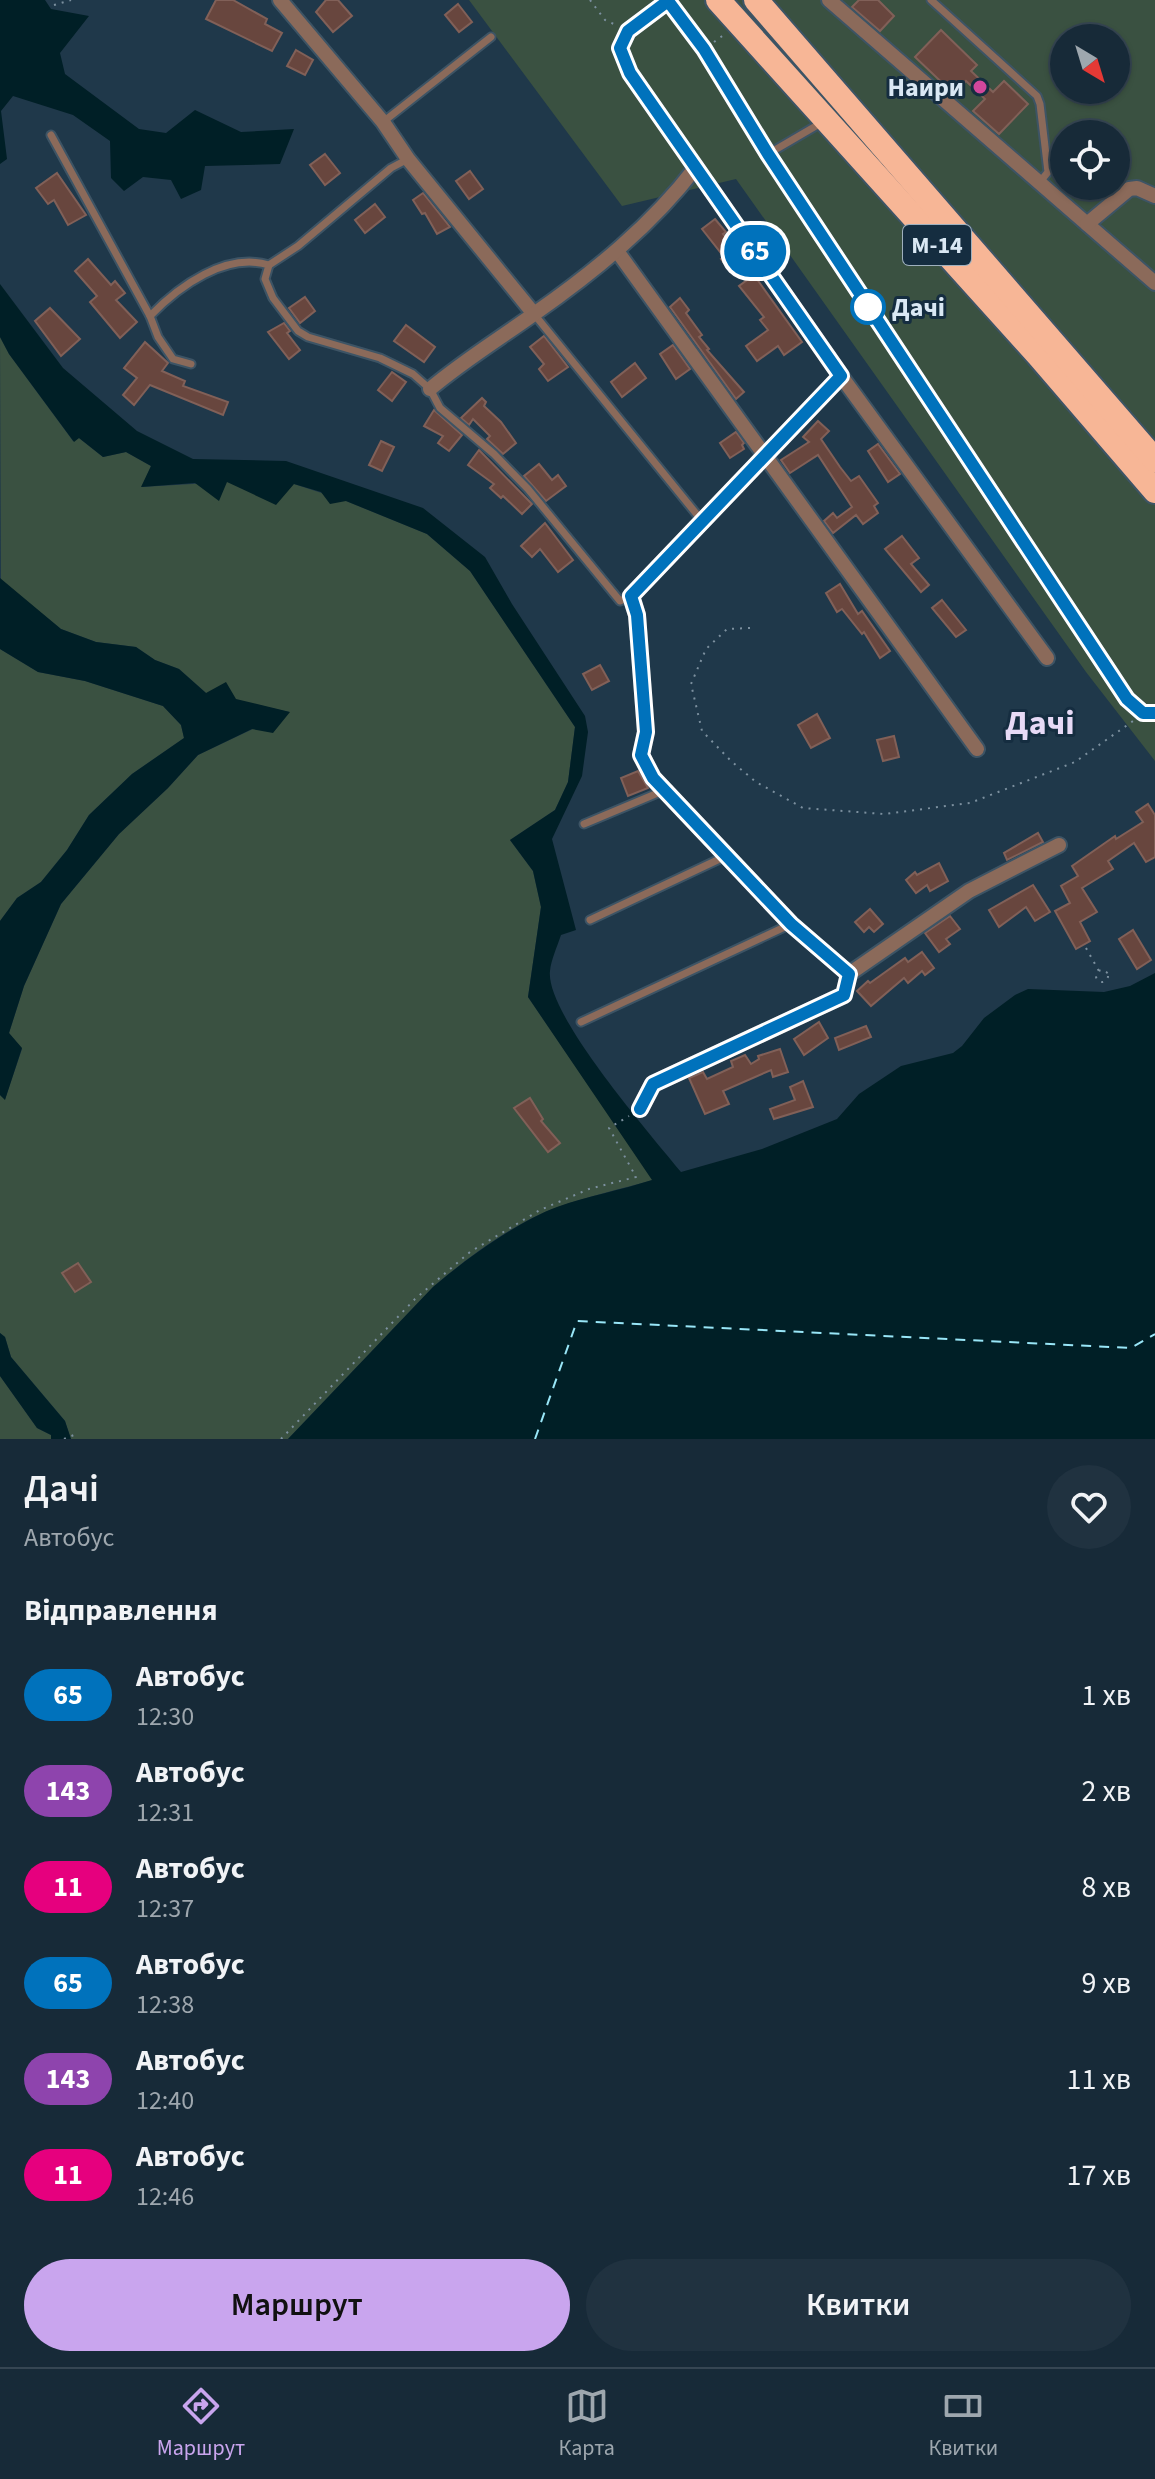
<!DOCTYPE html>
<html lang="uk">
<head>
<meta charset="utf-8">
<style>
  :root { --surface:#172a38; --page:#203240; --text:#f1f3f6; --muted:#9ea7ae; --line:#364653; --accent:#c9a5ee }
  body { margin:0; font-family:"Source Sans 3",sans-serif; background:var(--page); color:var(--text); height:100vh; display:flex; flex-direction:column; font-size:30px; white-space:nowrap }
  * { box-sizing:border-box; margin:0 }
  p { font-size:26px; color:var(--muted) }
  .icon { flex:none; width:44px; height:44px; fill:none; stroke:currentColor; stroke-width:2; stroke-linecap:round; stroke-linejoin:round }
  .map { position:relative; height:1439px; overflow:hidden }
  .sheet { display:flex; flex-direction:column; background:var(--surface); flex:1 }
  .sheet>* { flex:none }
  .badge { padding:0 16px; border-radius:26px; font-size:28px; line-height:52px }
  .needle { width:52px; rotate:142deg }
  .tools { position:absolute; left:1050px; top:24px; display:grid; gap:16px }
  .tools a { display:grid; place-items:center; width:80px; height:80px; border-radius:50%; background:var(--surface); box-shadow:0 2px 6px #0004,0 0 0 2px var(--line); font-size:40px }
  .map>.badge { position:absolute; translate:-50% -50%; box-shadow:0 0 0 4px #fff }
  h2 { padding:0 24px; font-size:30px; line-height:72px }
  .round { display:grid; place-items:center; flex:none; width:84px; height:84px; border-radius:42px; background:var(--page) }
  .head { display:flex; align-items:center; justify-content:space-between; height:136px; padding:0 24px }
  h1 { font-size:38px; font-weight:600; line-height:60px }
  .primary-button { display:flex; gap:16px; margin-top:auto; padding:16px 24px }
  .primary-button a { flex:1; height:92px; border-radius:48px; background:var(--accent); color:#111; font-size:32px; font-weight:600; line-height:92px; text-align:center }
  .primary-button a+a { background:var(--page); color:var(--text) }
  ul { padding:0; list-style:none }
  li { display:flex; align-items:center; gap:24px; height:96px; padding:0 24px }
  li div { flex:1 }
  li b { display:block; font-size:30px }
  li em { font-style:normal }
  li .badge { min-width:88px; font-weight:700; text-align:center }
  .tabs { display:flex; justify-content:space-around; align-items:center; height:112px; border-top:2px solid var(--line); background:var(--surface); font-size:22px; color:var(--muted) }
  .tabs a { display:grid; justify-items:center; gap:4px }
  .tabs .current { color:var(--accent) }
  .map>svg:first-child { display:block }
  .green { fill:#3a5141; fill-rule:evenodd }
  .water { fill:#001f26 }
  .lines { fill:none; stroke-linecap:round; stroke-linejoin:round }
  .ferry { stroke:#98e6f7; stroke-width:2; stroke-dasharray:10 8; stroke-linecap:butt }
  .building { fill:#68463e; stroke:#816058; stroke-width:2 }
  .lane-casing { stroke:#3d5465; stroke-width:11 }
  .street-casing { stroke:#3d5465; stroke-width:18 }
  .highway-casing { stroke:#3d5465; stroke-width:28 }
  .path { stroke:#7c909f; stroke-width:2; stroke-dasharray:2 6; stroke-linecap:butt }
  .lane { stroke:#8b6a5a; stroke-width:7 }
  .street { stroke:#8b6a5a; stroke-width:14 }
  .highway { stroke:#f7b696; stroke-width:24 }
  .line-casing { stroke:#fff; stroke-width:18 }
  .line { stroke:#0072bc; stroke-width:12 }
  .hotel-dot { fill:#d1479c; stroke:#152d40; stroke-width:3 }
  .stop-dot { fill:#fff; stroke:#0072bc; stroke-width:4 }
  .labels { text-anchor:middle; stroke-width:6; stroke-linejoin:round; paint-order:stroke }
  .shield { fill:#152d40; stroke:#9fb0be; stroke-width:2 }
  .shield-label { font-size:24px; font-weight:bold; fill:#dae8f4 }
  .poi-label { font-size:26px; font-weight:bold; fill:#dae8f4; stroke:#152d40; text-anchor:end }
  .stop-label { font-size:26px; font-weight:bold; fill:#dae8f4; stroke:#152d40; text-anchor:start }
  .district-label { font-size:34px; font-weight:bold; fill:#e7daf6; stroke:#152d40 }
</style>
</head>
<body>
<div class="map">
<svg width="1155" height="1439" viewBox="0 0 1155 1439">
  <rect width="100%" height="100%" fill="#1f384a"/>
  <!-- green -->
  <g class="green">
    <path d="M469,0H1155V761L1086,672L736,179L622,206ZM1064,38H1116V90H1064ZM1064,134H1116V186H1064Z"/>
    <path d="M0,337L9,354L73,441L79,438L103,457L126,452L151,466L142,487L226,482L294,484L346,501L427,534L470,571L575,727L568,782L555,810L510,840L533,871L541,907L528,997L653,1180C621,1189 589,1196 558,1207C515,1222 467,1258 433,1287L288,1439H71L65,1421L11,1357L5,1337L0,1333V1095L5,1099L22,1049L9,1033L24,986L61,904L119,834L168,788L198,755L289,712L206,693L179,669L155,660L136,647L96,642L61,629L1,581Z"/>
    <polygon points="0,649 38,672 85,681 163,706 181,725 184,738 132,774 89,815 67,850 41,882 17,898 0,921"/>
    <polygon points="0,1376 37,1428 51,1435 51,1439 0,1439"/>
  </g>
  <!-- water -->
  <g class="water">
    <polygon points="0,0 45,0 51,9 89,16 60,53 65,74 139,129 166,133 195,110 241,132 294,129 280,164 205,166 201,190 181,199 171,180 143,177 124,191 111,178 110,141 73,115 13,96 1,111 7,159 0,164"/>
    <path d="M0,284L63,368L137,431L193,459L286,461L423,508L485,557L512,604L585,716L588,732L582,776L552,839L576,930L561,935C557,947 551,960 550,971C545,1014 652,1136 681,1172L762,1149L837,1119L859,1094L901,1066L953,1053L962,1046L984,1018L1015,995L1028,989L1104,992L1130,986L1155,973V1439H288L433,1287C466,1259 517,1222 557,1207C588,1196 621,1190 652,1180L528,997L541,907L533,871L510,840L555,810L568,782L575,727L470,571L427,534L346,501L330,504L321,492L294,484L276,505L227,482L219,501L195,483L141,487L151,466L126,452L103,457L79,438L74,442L9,354L0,337Z"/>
    <polygon points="0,578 61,629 96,642 136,647 155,660 179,669 206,693 226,682 236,699 290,712 273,733 252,729 198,755 168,788 119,834 61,904 24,986 9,1033 22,1048 5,1100 0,1095 0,921 17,898 41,882 67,850 89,815 132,774 184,738 181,725 163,706 85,681 38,672 0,649"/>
    <polygon points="0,1333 5,1337 11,1357 65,1421 71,1439 51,1439 51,1435 37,1428 0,1376"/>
  </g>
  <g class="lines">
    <!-- ferry -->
    <polyline class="ferry" points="535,1439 577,1321 1131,1348 1155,1334"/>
  </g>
  <!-- building -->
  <g class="building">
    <polygon points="216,0 233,0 267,19 265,24 282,33 272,51 206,19"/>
    <polygon points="326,0 338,0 352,16 333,32 316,12"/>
    <polygon points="859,0 878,0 894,16 880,31 852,7"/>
    <polygon points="458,4 472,22 459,32 445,15"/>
    <polygon points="941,30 977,65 971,71 993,92 1004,81 1028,104 999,134 973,111 985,99 966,81 954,94 915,57"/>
    <polygon points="296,50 313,60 305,75 287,66"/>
    <polygon points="325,154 340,173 325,185 310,165"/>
    <polygon points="470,171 483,189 469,199 456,181"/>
    <polygon points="57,173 86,215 68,225 54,200 48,204 36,188"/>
    <polygon points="423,193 450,227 437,234 425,213 422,214 413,200"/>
    <polygon points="375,204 385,217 365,233 355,220"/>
    <polygon points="715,219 726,232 723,234 742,256 728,268 721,259 724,257 702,229"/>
    <polygon points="88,259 111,285 115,281 125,293 116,300 137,322 120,338 90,302 97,296 75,271"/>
    <polygon points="754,275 802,342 784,355 778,346 757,361 746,346 768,330 760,320 764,317 739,286"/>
    <polygon points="305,297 315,311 300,323 289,308"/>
    <polygon points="680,298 689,310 686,313 702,335 699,337 709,349 707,350 744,392 736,399 670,307"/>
    <polygon points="50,308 80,339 61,356 35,321"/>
    <polygon points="284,323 290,331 287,333 300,350 289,359 268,332"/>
    <polygon points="406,325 435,347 424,362 394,341"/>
    <polygon points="544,336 568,367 548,381 539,369 544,364 530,347"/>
    <polygon points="145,342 168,363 162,371 185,381 183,386 228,402 223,415 150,385 134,405 123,395 137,378 124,368"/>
    <polygon points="673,345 690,369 676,379 660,354"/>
    <polygon points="635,363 646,378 622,397 611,382"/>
    <polygon points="392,372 406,382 392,401 378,390"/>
    <polygon points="482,398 486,402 484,406 501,422 516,443 503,454 487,439 490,436 473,419 469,425 461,418"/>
    <polygon points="434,410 462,435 449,451 438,443 443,436 424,426"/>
    <polygon points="818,421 829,431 821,439 840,467 851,481 859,476 878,503 874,506 878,513 863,524 856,515 833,533 824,521 833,513 837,518 852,507 818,455 790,473 781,460 809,442 803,437"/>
    <polygon points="736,432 744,443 742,445 744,449 730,458 720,443"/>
    <polygon points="381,441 394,447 382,471 369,465"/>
    <polygon points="878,444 900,474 888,482 868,451"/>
    <polygon points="479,450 532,504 522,514 503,496 501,498 490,488 494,484 468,465"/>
    <polygon points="539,464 552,480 558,475 566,486 546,501 524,476"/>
    <polygon points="545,523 573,560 558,572 540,549 532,557 521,546"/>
    <polygon points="902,536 919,558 911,564 929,585 921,592 885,549"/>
    <polygon points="840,584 858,614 862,611 890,651 880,658 864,632 862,634 842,609 837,612 826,593"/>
    <polygon points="942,600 966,630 956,637 932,608"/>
    <polygon points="600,665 609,681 592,690 583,674"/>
    <polygon points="817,714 830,738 811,748 798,725"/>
    <polygon points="894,736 899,757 883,761 877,740"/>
    <polygon points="638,771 648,788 628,796 621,778"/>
    <polygon points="1148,804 1155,815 1155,857 1146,862 1134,843 1108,861 1113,869 1082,888 1097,912 1080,922 1090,941 1076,949 1055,911 1070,903 1061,886 1078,876 1072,866 1115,836 1116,839 1143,822 1136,812"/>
    <polygon points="1038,833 1043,842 1007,860 1004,853"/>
    <polygon points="939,863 948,881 930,891 927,885 916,893 906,880 915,872 917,875"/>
    <polygon points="1033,885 1050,912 1035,921 1026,907 999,927 989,910"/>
    <polygon points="870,909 883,924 874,932 869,927 864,932 855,922"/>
    <polygon points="950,916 960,929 946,939 950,944 939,952 925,933"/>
    <polygon points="1133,930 1151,960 1137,969 1119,939"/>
    <polygon points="922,952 934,968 925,975 922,971 908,983 904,978 871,1006 857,991 868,981 870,983 905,958 908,962"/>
    <polygon points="819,1022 828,1038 804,1055 794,1039"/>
    <polygon points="866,1026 871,1037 839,1050 835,1038"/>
    <polygon points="780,1049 788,1072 773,1077 771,1070 723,1091 729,1104 705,1114 689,1078 703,1072 707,1079 733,1067 731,1061 745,1055 751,1064 759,1059 758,1056"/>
    <polygon points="803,1081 813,1107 774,1119 770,1109 795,1100 790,1087"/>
    <polygon points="530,1098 543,1119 541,1121 560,1143 548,1152 514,1108"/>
    <polygon points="78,1263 91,1282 75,1292 62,1273"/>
  </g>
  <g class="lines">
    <defs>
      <g id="lane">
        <polyline points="931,0 1037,96 1040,104 1048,172 1039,183"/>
        <polyline points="383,122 491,37"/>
        <polyline points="51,135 150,316 158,337 173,359 191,364"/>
        <polyline points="768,154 821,123"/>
        <polyline points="269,265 298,246 391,168 408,159"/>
        <polyline points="534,314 703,522"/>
        <path d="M150,316C179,286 226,252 269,265L265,279L273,298L298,331L308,337L380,358L413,374L430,389L440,408L494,454L528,489L620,601L631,596"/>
        <polyline points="584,824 665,790"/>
        <polyline points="590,920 726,856"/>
        <polyline points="581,1022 791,924"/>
      </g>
      <g id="street">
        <polyline points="280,0 383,122 408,159 534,314"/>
        <polyline points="829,0 1155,283"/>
        <polyline points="1087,224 1129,189 1137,188 1155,196"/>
        <polyline points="617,251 977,749"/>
        <polyline points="841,376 1047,658"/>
        <path d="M430,389C463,361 499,339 534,314C594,272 652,225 696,167"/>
        <polyline points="849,974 791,924 653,778 641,755 646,732 637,615 631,596 841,376 630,73 620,48 628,31 668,1 704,49 768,154 1127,699 1143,713 1155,713"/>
        <polyline points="640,1109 653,1084 844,995 849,974 969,891 1059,845"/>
      </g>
      <g id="highway">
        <polyline points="718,0 1038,355 1155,491"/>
        <polyline points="756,0 1155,460"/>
      </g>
    </defs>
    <!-- lane casing -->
    <use href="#lane" class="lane-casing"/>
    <!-- street casing -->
    <use href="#street" class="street-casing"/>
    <!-- highway casing -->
    <use href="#highway" class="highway-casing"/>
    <!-- path -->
    <g class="path">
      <polyline points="590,0 605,20 616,25"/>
      <polyline points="54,5 71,0"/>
      <polyline points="714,42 725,34"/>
      <polyline points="750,628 727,629 706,649 691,684 702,731 731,761 756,782 803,808 884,814 970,803 1075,762 1133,721"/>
      <polyline points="1086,948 1099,971"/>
      <circle cx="1102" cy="976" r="6"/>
      <polyline points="64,1439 74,1435 76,1439"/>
      <polyline points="281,1439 415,1299 470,1252 540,1210 589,1189 636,1177 609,1128 629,1116"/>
    </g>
    <!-- lane -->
    <use href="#lane" class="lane"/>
    <!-- street -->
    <use href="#street" class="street"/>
    <!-- highway -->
    <use href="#highway" class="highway"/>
  </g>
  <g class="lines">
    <defs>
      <polyline id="line" points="640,1109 653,1084 844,995 849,974 791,924 653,778 641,755 646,732 637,615 631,596 841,376 630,73 620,48 628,31 668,1 704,49 768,154 1127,699 1143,713 1155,713"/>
    </defs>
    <!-- line casing -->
    <use href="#line" class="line-casing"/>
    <!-- line -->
    <use href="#line" class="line"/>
  </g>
  <!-- markers -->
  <circle class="hotel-dot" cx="980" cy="87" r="8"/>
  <circle class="stop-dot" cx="868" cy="307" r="16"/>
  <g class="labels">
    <!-- shield labels -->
    <rect class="shield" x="903" y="225" width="68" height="40" rx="6"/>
    <g class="shield-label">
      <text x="937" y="253">М-14</text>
    </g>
    <!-- poi labels -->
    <g class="poi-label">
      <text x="964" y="96">Наири</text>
    </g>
    <!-- stop labels -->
    <g class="stop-label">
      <text x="892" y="316">Дачі</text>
    </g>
    <!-- district labels -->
    <g class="district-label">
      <text x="1040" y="734">Дачі</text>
    </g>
  </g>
</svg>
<div class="tools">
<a><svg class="needle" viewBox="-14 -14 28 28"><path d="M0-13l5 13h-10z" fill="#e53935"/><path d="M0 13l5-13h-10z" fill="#9ea7ae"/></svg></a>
<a><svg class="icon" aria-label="locate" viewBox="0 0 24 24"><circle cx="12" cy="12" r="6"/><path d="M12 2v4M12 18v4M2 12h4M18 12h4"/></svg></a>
</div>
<b class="badge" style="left:755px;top:251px;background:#0072bc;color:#fff">65</b>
</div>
<section class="sheet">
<div class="head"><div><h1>Дачі</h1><p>Автобус</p></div><a class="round"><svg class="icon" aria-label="heart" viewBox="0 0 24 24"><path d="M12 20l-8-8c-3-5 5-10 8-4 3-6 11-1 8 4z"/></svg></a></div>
<h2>Відправлення</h2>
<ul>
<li><span class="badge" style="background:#0072bc;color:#fff">65</span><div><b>Автобус</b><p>12:30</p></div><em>1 хв</em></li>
<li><span class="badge" style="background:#8e44ad;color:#fff">143</span><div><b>Автобус</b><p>12:31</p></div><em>2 хв</em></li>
<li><span class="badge" style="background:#e6007e;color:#fff">11</span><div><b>Автобус</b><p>12:37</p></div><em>8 хв</em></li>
<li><span class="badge" style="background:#0072bc;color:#fff">65</span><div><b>Автобус</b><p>12:38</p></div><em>9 хв</em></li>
<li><span class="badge" style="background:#8e44ad;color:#fff">143</span><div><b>Автобус</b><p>12:40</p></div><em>11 хв</em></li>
<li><span class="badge" style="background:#e6007e;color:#fff">11</span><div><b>Автобус</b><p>12:46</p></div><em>17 хв</em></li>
</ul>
<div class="primary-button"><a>Маршрут</a><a>Квитки</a></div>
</section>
<nav class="tabs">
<a class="current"><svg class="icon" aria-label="directions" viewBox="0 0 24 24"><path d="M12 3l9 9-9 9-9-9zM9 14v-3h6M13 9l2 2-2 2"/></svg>Маршрут</a>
<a><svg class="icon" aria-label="map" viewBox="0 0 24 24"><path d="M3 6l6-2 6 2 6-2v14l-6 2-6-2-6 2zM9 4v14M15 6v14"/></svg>Карта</a>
<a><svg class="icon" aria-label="tickets" viewBox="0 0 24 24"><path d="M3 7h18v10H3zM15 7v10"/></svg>Квитки</a>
</nav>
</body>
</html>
